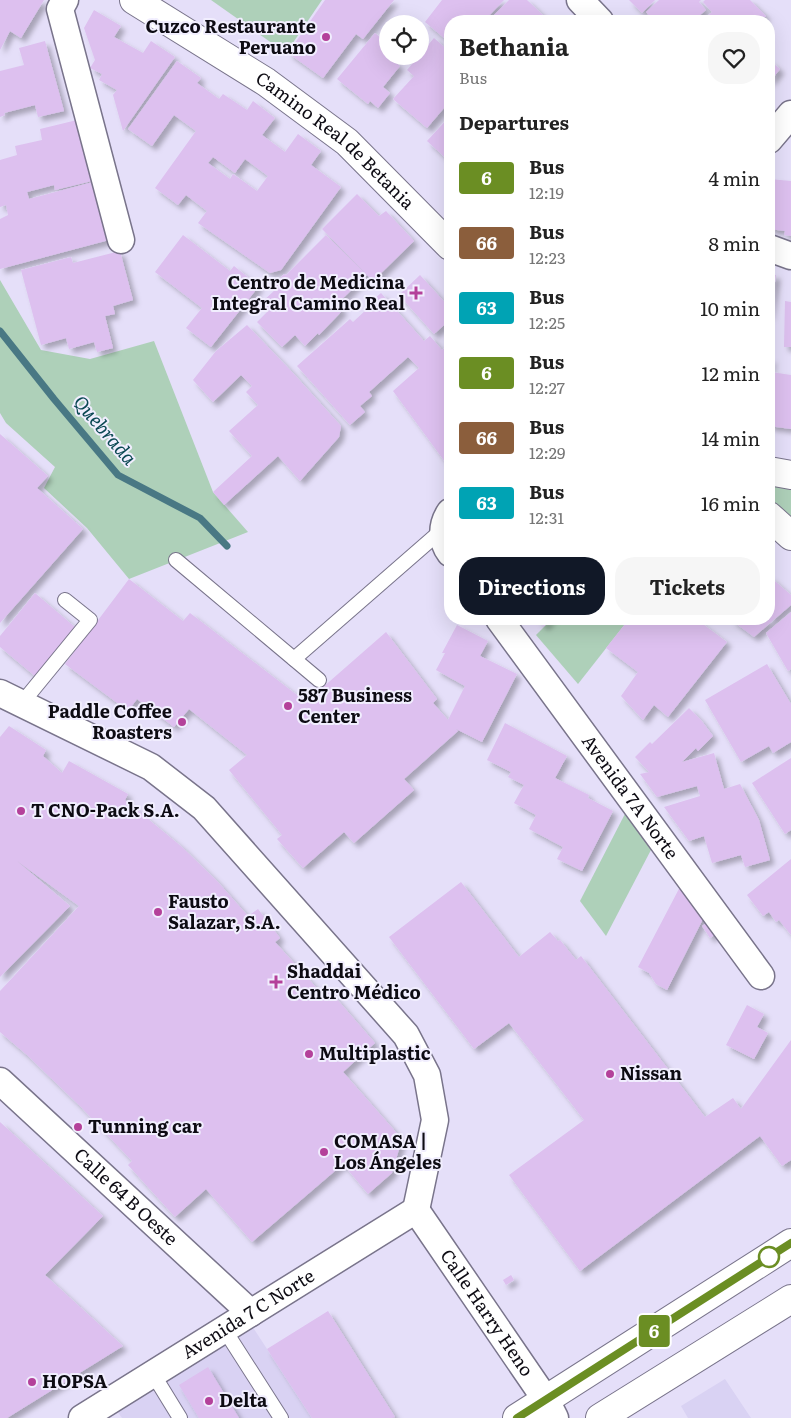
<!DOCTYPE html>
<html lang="en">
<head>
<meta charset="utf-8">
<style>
  :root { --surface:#fff; --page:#f6f6f6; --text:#222; --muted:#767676; --accent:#111827 }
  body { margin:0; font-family:Literata,serif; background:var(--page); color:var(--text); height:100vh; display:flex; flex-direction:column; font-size:19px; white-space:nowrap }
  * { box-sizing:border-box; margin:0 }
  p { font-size:16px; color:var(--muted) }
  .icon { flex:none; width:28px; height:28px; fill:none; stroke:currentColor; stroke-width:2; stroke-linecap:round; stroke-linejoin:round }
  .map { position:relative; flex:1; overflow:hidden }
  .side { position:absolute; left:444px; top:15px; width:331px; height:610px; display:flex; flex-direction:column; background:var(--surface); border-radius:20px; box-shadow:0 5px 20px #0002 }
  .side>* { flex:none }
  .badge { padding:0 10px; border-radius:4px; font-size:18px; line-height:32px }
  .controls { position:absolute; left:379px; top:15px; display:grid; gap:10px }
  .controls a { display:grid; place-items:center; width:50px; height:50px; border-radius:50%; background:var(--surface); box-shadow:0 5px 20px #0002; font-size:25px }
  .map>.badge { position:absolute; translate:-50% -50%; box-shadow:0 0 0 2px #fff }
  h2 { padding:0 15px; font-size:19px; line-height:45px }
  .round { display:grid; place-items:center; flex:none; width:52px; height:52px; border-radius:20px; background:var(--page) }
  .summary { display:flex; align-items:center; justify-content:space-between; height:85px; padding:0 15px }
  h1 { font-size:24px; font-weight:700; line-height:38px }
  .cta { display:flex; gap:10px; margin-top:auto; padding:10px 15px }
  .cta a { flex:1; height:58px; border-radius:20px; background:var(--accent); color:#fff; font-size:20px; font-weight:700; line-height:58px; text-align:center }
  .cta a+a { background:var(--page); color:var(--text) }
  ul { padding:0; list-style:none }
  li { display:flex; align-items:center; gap:15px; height:65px; padding:0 15px }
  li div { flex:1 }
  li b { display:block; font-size:19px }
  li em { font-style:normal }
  li .badge { min-width:55px; font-weight:700; text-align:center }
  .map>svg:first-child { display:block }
  .built { fill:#d9d2f3 }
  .green { fill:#aed0b9 }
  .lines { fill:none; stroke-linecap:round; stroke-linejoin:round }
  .stream { stroke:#497884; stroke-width:7 }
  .building { fill:#ddc0ef; fill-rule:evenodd; filter:url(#shadow) }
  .service-casing { stroke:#79748b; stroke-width:16 }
  .minor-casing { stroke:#79748b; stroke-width:29 }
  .tertiary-casing { stroke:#79748b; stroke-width:30 }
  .primary-casing { stroke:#79748b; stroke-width:30 }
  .service { stroke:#fff; stroke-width:14 }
  .minor { stroke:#fff; stroke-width:26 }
  .tertiary { stroke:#fff; stroke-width:28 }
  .primary { stroke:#fff; stroke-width:28 }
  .line-casing { stroke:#fff; stroke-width:11 }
  .line { stroke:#6b8e23; stroke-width:8 }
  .poi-dot { fill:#b4419a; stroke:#f1eefe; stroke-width:2 }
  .stop-dot { fill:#fff; stroke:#6b8e23; stroke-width:2.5 }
  .labels { text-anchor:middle; stroke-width:4; stroke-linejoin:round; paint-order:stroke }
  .poi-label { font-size:18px; font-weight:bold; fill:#0d0b13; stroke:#f1eefe; text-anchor:start }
  .street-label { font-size:18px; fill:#0d0b13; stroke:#f1eefe }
  .water-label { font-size:19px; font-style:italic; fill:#0b4853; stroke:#f1eefe }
</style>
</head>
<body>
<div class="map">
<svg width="791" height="1418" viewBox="0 0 791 1418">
  <defs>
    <filter id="shadow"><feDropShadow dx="4.5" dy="4.5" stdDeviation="2.5" flood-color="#0004"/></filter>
  </defs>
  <rect width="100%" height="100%" fill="#e5dff9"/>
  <!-- built -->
  <g class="built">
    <polygon points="252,1326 312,1418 122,1418 117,1411"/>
    <polygon points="725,1379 751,1418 688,1418 681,1406"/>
  </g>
  <!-- green -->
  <g class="green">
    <polygon points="211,0 322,0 286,53"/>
    <polygon points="0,280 41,350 90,359 154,341 213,492 248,532 129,579 87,528 44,488 55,467 6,423 0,413"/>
    <polygon points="769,482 791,488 791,522 769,504"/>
    <polygon points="552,619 629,619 578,684 536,635"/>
    <polygon points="627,810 652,848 606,936 580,901"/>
  </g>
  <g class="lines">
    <!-- stream -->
    <polyline class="stream" points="0,331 54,399 118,475 200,518 227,546"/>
  </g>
  <!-- building -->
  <g class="building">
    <polygon points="0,0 44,0 21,38 10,31 0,50"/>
    <polygon points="325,0 394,0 363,39 356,34 323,78 288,53"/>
    <polygon points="442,0 504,0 484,21 450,21 450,43 425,22"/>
    <polygon points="509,0 527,0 544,16 540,21 488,21"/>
    <polygon points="629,0 655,0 642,13"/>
    <polygon points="659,0 701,0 699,2 706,10 693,21 654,21 646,12"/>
    <polygon points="705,0 750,0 766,16 760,21 702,21 712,12 703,2"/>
    <polygon points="94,10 121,26 114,37 143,53 151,41 175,57 123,131 113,95 117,90 99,80 102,74 90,68 95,60 84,28"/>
    <polygon points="375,33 388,44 388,56 400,66 383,87 390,93 378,108 370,101 368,104 337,79"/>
    <polygon points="434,38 450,52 450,101 427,128 393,99 414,76 407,70"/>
    <polygon points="45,41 64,111 38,117 35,105 4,113 5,115 0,117 0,71 24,65 19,48"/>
    <polygon points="769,60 780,69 769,83"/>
    <path d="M177,61L201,78L197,83L219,99L223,94L247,110L253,101L275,118L262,135L285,152L298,134L321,151L311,165L341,187L281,270L270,273L198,223L207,211L186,195L178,205L155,188L196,131L174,115L152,146L128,129ZM213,157L235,173L245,159L268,176L257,191L233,174L230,179L208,163Z"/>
    <polygon points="450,116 450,162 427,141"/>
    <polygon points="77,120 92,181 55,190 54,185 27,192 29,199 93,182 109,240 0,269 0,219 8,215 6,205 0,207 0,160 17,155 15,146 42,140 40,129"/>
    <polygon points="769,179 791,181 791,236 784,235 785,231 769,229"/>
    <polygon points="357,194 379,216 386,211 414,241 373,281 322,229"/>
    <polygon points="183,235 230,271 234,266 259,286 211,347 186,328 202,308 155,272"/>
    <polygon points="326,235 367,275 337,304 343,310 319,335 318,333 305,346 295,335 282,347 257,322 269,310 262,302 275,290 271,287 284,274 286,275"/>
    <polygon points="120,251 133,300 113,306 115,314 105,316 113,348 97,352 94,342 69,349 66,338 41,345 21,270 71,257 73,263"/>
    <polygon points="769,274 776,275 770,316 769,316"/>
    <polygon points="420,275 450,308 450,320 434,334 399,295"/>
    <polygon points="381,293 424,341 430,336 442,350 445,348 450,354 450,464 448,466 393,391 419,368 408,357 369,392 372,396 360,406 365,412 350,425 297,366 350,319 353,322 367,309 365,307"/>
    <polygon points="785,301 791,302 791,347 784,347"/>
    <polygon points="247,325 293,373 341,426 339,437 300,481 278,456 224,505 213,492 252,456 229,431 258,405 246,392 252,386 241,375 213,402 193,380 216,351"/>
    <polygon points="450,327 450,338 444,332"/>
    <polygon points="769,358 772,359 770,373 769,373"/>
    <polygon points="771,372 791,375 791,429 769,426 769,389"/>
    <polygon points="0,434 48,476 37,488 83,529 0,623"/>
    <polygon points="769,576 791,595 791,605 754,637 730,619 769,619"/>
    <polygon points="129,579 183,621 190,613 306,702 386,632 437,699 433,703 448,720 465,686 436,670 445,653 442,653 457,625 488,641 480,656 517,674 482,742 456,729 458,731 404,779 414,790 354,843 344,832 303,868 277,839 282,835 229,770 247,755 189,709 174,727 137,699 128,711 65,664"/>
    <polygon points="35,593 76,628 36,677 0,647 0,636"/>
    <polygon points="791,612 791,669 788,671 766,633"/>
    <polygon points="536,619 552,619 544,626"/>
    <polygon points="629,619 696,619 727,642 668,717 654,705 643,720 621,696 638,672 606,648"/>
    <polygon points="767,664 791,704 791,742 773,753 769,746 741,762 705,700"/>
    <polygon points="689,708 701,720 713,736 698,751 696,748 682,762 714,753 724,789 740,784 759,820 770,860 745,867 741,855 712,863 704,836 689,841 664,807 700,796 697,786 657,797 640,774 649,772 635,757 650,742 652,744"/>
    <polygon points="505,723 567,756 555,778 589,795 588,798 613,811 582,871 557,859 563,847 529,829 536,815 514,803 524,785 508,777 511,772 487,760"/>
    <polygon points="9,726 46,750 43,756 62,773 69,761 128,794 125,800 182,847 217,881 248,916 258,909 280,938 275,942 323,995 329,990 375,1043 343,1072 402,1139 392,1173 368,1194 343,1164 252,1242 206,1189 175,1217 128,1165 132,1161 81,1107 27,1055 0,1032 0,991 79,906 17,861 70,906 0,977 0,737"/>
    <polygon points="791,758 791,830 785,834 752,783"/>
    <polygon points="791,859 791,935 779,920 776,922 769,912 763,916 747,895"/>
    <polygon points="461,882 519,957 550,932 558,941 560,940 576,960 581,956 705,1117 733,1098 741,1109 791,1040 791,1160 782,1166 760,1136 580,1271 509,1175 584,1120 509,1023 474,1049 389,937"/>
    <polygon points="681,885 705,915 667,990 656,984 649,973 638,967"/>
    <polygon points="708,922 716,934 710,938 702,926"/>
    <polygon points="747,1005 764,1014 757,1027 768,1033 754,1059 726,1045"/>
    <polygon points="0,1122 103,1216 45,1275 123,1346 7,1418 0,1418"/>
    <polygon points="511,1275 514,1280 506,1285 503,1280"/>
    <polygon points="328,1311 395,1417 392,1418 312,1418 267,1349"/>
    <polygon points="208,1367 239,1418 199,1418 179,1385"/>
  </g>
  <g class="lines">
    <defs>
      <g id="service">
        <polyline points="176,560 319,680"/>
        <polyline points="294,659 442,530"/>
        <polyline points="22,703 90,620 65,600"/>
        <polyline points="224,1329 281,1418"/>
        <polyline points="153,1374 180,1418"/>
      </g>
      <g id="minor">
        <polyline points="65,0 60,9 121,240"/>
        <polyline points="580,0 600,21"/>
        <polyline points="769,140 791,114"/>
        <polyline points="769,248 791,256"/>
        <path d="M450,512C441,525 441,541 450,553"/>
        <path id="s1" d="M499,619L761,976"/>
        <polyline points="0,693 151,767 204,808 406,1035 427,1075 435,1120 416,1210"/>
        <path id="s2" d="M0,1081L251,1313"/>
        <path id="s3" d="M416,1210L546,1400L555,1418"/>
        <path id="s4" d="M82,1418L416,1210"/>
      </g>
      <g id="tertiary">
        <path id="s5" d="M134,0L266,82L347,142L450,246"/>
        <polyline points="769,471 791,475"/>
        <polyline points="769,516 791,536"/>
      </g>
      <g id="primary">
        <polyline points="517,1418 791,1243"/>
        <polyline points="600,1418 791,1299"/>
      </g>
    </defs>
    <!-- service casing -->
    <use href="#service" class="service-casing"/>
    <!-- minor casing -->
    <use href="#minor" class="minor-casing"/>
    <!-- tertiary casing -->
    <use href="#tertiary" class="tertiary-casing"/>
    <!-- primary casing -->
    <use href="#primary" class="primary-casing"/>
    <!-- service -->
    <use href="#service" class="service"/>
    <!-- minor -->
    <use href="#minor" class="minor"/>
    <!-- tertiary -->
    <use href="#tertiary" class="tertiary"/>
    <!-- primary -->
    <use href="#primary" class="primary"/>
  </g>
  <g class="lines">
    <defs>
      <polyline id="line" points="517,1418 791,1243"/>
    </defs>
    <!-- line casing -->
    <use href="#line" class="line-casing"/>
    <!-- line -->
    <use href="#line" class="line"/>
  </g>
  <!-- markers -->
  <g class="poi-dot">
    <circle cx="326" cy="37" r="5"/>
    <path d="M413.5 285.5h5v5h5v5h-5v5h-5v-5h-5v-5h5z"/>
    <circle cx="288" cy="706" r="5"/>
    <circle cx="182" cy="722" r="5"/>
    <circle cx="21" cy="811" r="5"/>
    <circle cx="158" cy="912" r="5"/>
    <path d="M273.5 974.5h5v5h5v5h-5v5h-5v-5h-5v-5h5z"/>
    <circle cx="309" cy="1054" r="5"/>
    <circle cx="610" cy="1074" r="5"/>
    <circle cx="78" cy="1127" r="5"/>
    <circle cx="324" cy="1152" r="5"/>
    <circle cx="32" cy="1382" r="5"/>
    <circle cx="209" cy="1401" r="5"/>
  </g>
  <circle class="stop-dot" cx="769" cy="1257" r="10"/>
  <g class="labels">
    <!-- poi labels -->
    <g class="poi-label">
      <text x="316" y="33" text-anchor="end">Cuzco Restaurante<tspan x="316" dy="21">Peruano</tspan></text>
      <text x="405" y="289" text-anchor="end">Centro de Medicina<tspan x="405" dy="21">Integral Camino Real</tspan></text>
      <text x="298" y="702">587 Business<tspan x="298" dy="21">Center</tspan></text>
      <text x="172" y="718" text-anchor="end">Paddle Coffee<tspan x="172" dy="21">Roasters</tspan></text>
      <text x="31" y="817">T CNO-Pack S.A.</text>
      <text x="168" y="908">Fausto<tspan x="168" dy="21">Salazar, S.A.</tspan></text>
      <text x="287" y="978">Shaddai<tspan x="287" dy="21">Centro Médico</tspan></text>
      <text x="319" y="1060">Multiplastic</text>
      <text x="620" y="1080">Nissan</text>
      <text x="88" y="1133">Tunning car</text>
      <text x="334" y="1148">COMASA |<tspan x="334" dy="21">Los Ángeles</tspan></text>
      <text x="42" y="1388">HOPSA</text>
      <text x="219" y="1407">Delta</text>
    </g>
    <!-- street labels -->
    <g class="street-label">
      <text dy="6" stroke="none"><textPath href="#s5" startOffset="246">Camino Real de Betania</textPath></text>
      <text dy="6" stroke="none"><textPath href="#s1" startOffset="221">Avenida 7A Norte</textPath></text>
      <text dy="6" stroke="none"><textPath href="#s2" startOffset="171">Calle 64 B Oeste</textPath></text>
      <text dy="6" stroke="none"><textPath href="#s3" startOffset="125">Calle Harry Heno</textPath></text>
      <text dy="6" stroke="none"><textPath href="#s4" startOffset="196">Avenida 7 C Norte</textPath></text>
    </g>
    <!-- water labels -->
    <g class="water-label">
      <text transform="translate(105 430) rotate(49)" y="7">Quebrada</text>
    </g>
  </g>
</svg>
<div class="controls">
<a><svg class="icon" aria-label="locate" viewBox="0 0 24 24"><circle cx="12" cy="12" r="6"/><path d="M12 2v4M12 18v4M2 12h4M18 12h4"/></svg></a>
</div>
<b class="badge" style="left:654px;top:1331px;background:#6b8e23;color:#fff">6</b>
<section class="side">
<div class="summary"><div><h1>Bethania</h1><p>Bus</p></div><a class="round"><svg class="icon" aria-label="heart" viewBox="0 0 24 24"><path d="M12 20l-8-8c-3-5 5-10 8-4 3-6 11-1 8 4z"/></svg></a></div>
<h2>Departures</h2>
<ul>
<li><span class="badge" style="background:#6b8e23;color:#fff">6</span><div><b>Bus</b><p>12:19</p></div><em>4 min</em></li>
<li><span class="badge" style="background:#8b5e3c;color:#fff">66</span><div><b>Bus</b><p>12:23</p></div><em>8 min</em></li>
<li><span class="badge" style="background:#00a3b4;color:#fff">63</span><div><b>Bus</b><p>12:25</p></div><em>10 min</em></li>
<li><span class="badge" style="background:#6b8e23;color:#fff">6</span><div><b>Bus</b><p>12:27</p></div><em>12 min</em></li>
<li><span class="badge" style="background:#8b5e3c;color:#fff">66</span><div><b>Bus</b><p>12:29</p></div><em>14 min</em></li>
<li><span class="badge" style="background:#00a3b4;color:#fff">63</span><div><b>Bus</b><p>12:31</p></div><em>16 min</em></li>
</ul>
<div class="cta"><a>Directions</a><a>Tickets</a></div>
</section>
</div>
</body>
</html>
